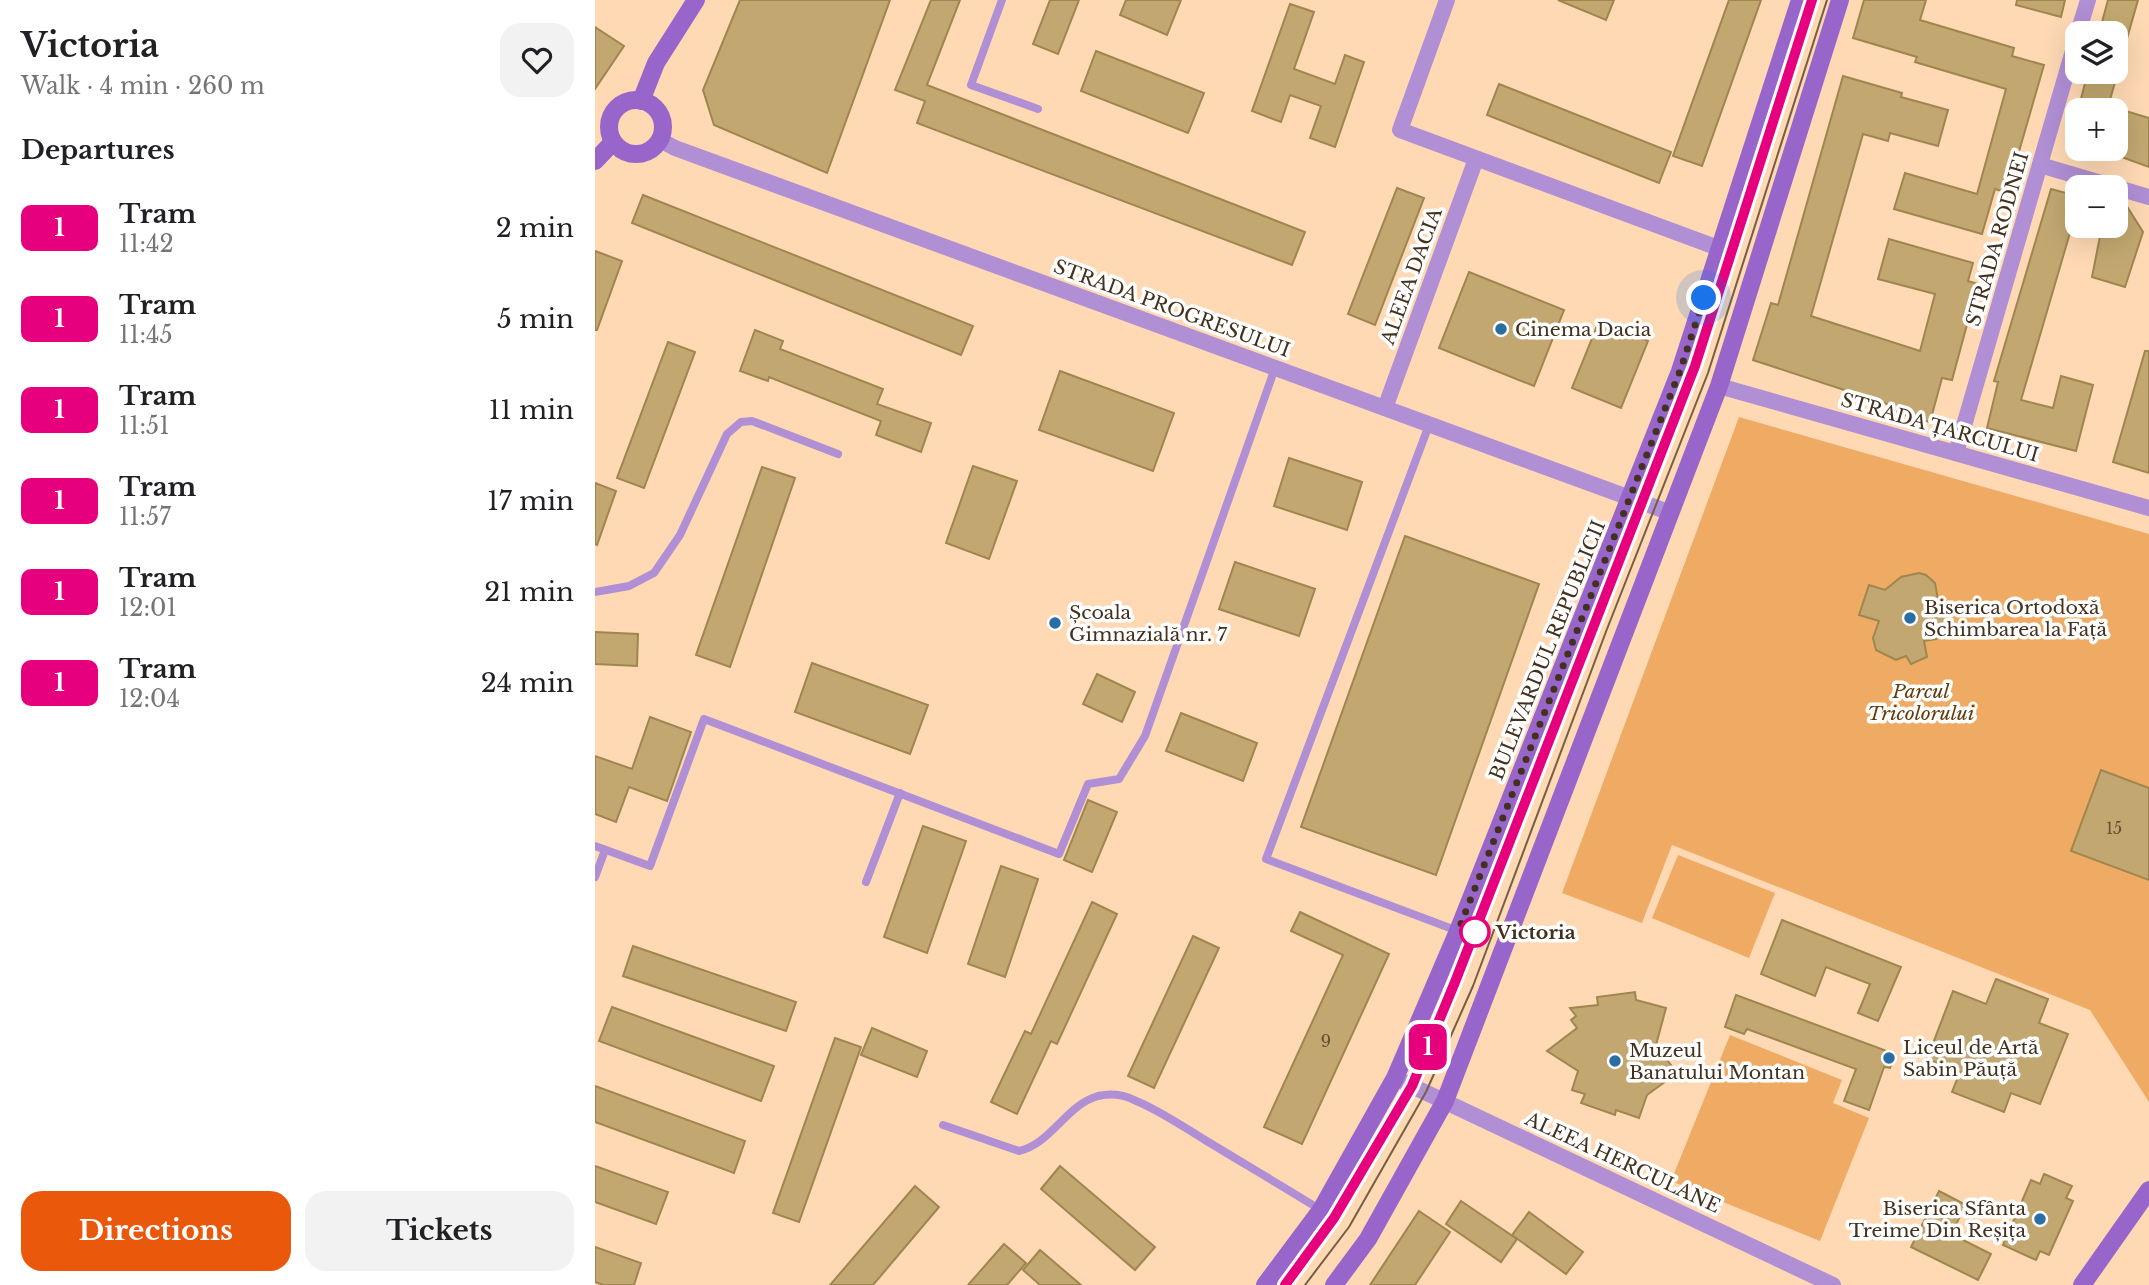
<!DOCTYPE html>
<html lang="en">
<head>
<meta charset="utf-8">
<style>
  :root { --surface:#fff; --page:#f2f2f2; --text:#202124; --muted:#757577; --accent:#ea580c }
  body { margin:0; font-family:"Libre Baskerville",serif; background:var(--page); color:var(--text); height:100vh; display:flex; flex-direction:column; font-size:26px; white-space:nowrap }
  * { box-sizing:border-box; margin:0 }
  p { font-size:23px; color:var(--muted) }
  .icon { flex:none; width:38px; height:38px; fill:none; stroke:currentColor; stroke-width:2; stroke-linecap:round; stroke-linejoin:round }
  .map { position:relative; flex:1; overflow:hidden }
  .drawer { display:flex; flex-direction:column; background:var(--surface); width:595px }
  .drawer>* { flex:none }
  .badge { padding:0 14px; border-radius:10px; font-size:24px; line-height:46px }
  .buttons { position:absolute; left:1470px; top:21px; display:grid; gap:14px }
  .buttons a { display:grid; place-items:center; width:63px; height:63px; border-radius:14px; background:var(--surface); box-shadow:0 7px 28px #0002; font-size:35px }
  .you { position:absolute; width:35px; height:35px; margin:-18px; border:5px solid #fff; border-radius:50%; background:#1a73e8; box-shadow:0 0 0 10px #1a73e833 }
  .map>.badge { position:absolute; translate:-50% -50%; box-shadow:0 0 0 4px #fff }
  h2 { padding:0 21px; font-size:26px; line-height:63px }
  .round { display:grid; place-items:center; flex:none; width:74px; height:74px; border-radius:21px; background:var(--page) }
  .head { display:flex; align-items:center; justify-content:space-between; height:119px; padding:0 21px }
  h1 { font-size:33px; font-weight:700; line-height:52px }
  .primary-button { display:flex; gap:14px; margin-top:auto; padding:14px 21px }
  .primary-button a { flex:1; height:80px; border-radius:21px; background:var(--accent); color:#fff; font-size:28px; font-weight:700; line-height:80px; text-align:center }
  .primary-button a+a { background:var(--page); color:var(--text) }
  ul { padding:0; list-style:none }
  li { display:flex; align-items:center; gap:21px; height:91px; padding:0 21px }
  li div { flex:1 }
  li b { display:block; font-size:26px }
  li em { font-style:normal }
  li .badge { min-width:77px; font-weight:700; text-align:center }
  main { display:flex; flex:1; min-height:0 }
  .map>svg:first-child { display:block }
  .green { fill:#efab64 }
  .building { fill:#c2a870; stroke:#9f864e; stroke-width:2 }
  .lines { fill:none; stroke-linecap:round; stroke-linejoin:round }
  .lane { stroke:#b08fd4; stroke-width:8 }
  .street { stroke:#b08fd4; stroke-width:16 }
  .secondary { stroke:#9865ca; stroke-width:18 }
  .tram { stroke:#755e46; stroke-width:2 }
  .line-casing { stroke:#fff; stroke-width:16 }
  .line { stroke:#e6007e; stroke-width:10 }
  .walk { stroke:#43311e; stroke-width:7; stroke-dasharray:0 12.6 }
  .poi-dot { fill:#2a6fa4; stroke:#fff; stroke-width:2.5 }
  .stop-dot { fill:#fff; stroke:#e6007e; stroke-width:3.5 }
  .labels { text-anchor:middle; stroke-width:7; stroke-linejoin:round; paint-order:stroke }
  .number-label { font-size:16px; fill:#634f32 }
  .street-label { font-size:19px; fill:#43311e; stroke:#fff }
  .poi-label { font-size:19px; fill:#43311e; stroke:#fff; text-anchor:start }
  .park-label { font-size:19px; font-style:italic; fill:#633c0d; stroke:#fff }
  .stop-label { font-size:19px; font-weight:bold; fill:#43311e; stroke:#fff; text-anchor:start }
</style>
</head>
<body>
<main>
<section class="drawer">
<div class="head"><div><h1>Victoria</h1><p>Walk · 4 min · 260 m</p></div><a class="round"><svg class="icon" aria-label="heart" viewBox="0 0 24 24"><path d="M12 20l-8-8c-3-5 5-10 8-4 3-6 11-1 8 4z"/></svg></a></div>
<h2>Departures</h2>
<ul>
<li><span class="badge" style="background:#e6007e;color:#fff">1</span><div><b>Tram</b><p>11:42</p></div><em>2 min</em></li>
<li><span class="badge" style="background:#e6007e;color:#fff">1</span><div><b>Tram</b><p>11:45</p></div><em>5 min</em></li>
<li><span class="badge" style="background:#e6007e;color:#fff">1</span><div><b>Tram</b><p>11:51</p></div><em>11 min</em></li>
<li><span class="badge" style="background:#e6007e;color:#fff">1</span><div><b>Tram</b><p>11:57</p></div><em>17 min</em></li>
<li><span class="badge" style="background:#e6007e;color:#fff">1</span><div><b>Tram</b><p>12:01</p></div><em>21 min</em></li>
<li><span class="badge" style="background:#e6007e;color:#fff">1</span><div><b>Tram</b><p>12:04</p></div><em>24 min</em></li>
</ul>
<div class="primary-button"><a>Directions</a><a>Tickets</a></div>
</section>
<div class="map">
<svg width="1554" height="1285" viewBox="0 0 1554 1285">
  <rect width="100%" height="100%" fill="#ffd9b4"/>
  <!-- green -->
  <g class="green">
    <polygon points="1144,417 1554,534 1554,1102 1495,1010 1077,845 1047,923 967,893"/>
    <polygon points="1083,855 1180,893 1154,958 1057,918"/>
    <polygon points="1135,1035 1247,1080 1238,1103 1274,1118 1225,1241 1076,1181"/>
  </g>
  <!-- building -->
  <g class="building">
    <polygon points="145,0 295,0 232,173 119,125 108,90"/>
    <polygon points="336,0 365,0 332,85 710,232 697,265 322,123 330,101 300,90"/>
    <polygon points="455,0 484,0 463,54 438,44"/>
    <polygon points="531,0 586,0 572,35 525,15"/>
    <polygon points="963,0 1019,0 1011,20"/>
    <polygon points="1134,0 1166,0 1107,166 1078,156"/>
    <polygon points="1269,0 1331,0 1325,20 1419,48 1417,56 1449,65 1412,193 1400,189 1387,234 1299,209 1310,173 1382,194 1411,89 1320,62 1322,57 1258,38"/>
    <polygon points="1422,0 1470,0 1466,17 1421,5"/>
    <polygon points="1513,0 1543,0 1525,63 1521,63 1521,33 1504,33"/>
    <polygon points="695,4 719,12 699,69 740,84 750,55 769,62 740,147 715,138 726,106 695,95 686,122 657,111"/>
    <polygon points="0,27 29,46 0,89"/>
    <polygon points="501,51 609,93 593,133 486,91"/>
    <polygon points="1493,72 1523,72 1512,110 1483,110"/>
    <polygon points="1248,76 1307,93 1306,97 1353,110 1343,146 1295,133 1293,141 1268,134 1216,316 1325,351 1340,294 1283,279 1294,239 1378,263 1373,281 1383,284 1357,380 1347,378 1335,422 1294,411 1295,405 1158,360 1176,303 1183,305"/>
    <polygon points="904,84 1076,152 1064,183 892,115"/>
    <polygon points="1521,108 1554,118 1554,167 1521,155"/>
    <polygon points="802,188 829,198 780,325 753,314"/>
    <polygon points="1456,189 1482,196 1482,227 1477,226 1426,400 1458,408 1466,376 1498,385 1481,451 1392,428 1403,382 1399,381"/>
    <polygon points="48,195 378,326 366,355 37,223"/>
    <polygon points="1521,198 1528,200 1548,232 1530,287 1497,277 1507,226 1521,226"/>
    <polygon points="0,251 27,261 2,330 0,330"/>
    <polygon points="874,272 969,310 939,386 844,348"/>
    <polygon points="1004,321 1053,341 1026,408 977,388"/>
    <polygon points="160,330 188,341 185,349 288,389 282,404 336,423 326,452 281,435 286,421 174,377 173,381 145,371"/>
    <polygon points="73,342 100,352 49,488 22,478"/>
    <polygon points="1550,351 1554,351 1554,473 1518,462"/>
    <polygon points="465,371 579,413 558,471 444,430"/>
    <polygon points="694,458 767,482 752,530 679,506"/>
    <polygon points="378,466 422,481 394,559 351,543"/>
    <polygon points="167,467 200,478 135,667 101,655"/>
    <polygon points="0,483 21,491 2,545 0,544"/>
    <polygon points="810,536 944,584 841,875 706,827"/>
    <polygon points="640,562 720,589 704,636 624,609"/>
    <polygon points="1324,573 1331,575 1340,583 1345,611 1355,614 1358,621 1350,633 1341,639 1329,641 1332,657 1316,664 1311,656 1301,660 1281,650 1278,638 1284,621 1264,615 1274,585 1290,590 1306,577"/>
    <polygon points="0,632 43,634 42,666 0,664"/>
    <polygon points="217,663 333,705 315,754 200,712"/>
    <polygon points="502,674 540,692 527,722 488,704"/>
    <polygon points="586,713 662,743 648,781 571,751"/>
    <polygon points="55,717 96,732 72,801 34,787 21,822 0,814 0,756 37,769"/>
    <polygon points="1506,770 1554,788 1554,880 1476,851"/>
    <polygon points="493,800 522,812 497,872 469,860"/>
    <polygon points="328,826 371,841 332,953 289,937"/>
    <polygon points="406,866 443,879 410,977 373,964"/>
    <polygon points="497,902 522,914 462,1044 456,1041 422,1114 396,1102 430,1031 436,1034"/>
    <polygon points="705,912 794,954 707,1144 669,1127 748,955 696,931"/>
    <polygon points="1187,920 1306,967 1283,1021 1263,1013 1275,984 1231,967 1220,996 1166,974"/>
    <polygon points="598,936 624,948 559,1088 533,1076"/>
    <polygon points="38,946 201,1002 191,1031 28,976"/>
    <polygon points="1401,979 1453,999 1444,1023 1473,1034 1445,1104 1416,1093 1409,1112 1357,1092 1365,1072 1332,1059 1358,991 1391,1004"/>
    <polygon points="1040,992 1041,1000 1071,1008 1061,1045 1082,1073 1052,1095 1044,1118 1021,1110 1020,1115 986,1103 990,1094 977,1090 983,1071 952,1051 982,1028 976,1020 981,1016 975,1008 1003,1005 1002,997"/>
    <polygon points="1141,995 1300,1054 1295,1068 1289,1067 1274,1110 1249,1101 1261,1069 1152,1029 1149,1034 1130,1027"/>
    <polygon points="17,1007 179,1066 166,1101 4,1041"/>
    <polygon points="277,1028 332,1051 322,1077 266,1055"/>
    <polygon points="240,1038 266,1047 204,1222 178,1213"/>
    <polygon points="0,1086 150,1141 139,1173 0,1122"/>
    <polygon points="0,1166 73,1192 61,1224 0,1202"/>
    <polygon points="465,1166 560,1247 540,1270 446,1189"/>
    <polygon points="1449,1174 1477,1186 1471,1198 1478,1201 1454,1255 1445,1251 1441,1260 1408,1245 1436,1180 1445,1184"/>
    <polygon points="320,1186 344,1207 278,1285 235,1285"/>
    <polygon points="1344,1191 1371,1205 1356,1234 1396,1254 1383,1280 1316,1247"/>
    <polygon points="866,1201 922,1239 906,1262 851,1224"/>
    <polygon points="824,1211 855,1232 820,1285 775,1285"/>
    <polygon points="934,1212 988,1252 971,1274 917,1235"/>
    <polygon points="409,1244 431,1263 412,1285 373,1285"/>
    <polygon points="0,1247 46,1263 39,1285 8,1285 0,1282"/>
    <polygon points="445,1250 486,1285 445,1285 428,1270"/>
  </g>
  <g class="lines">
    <!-- lane -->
    <g class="lane">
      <polyline points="407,0 376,85 443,109"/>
      <polyline points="834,425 671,859 863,931"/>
      <polyline points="0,592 34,586 59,573 85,535 132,434 146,422 157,421 243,454"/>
      <polyline points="0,846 55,866 109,719 464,854 493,784 524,779 550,736 680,368"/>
      <polyline points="0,877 10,850"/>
      <polyline points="271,882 305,793"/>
      <path d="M348,1125L424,1151C456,1144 471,1105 503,1096C516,1093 527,1094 539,1100C564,1110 587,1126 610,1140C648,1163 687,1186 726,1210"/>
    </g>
    <!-- street -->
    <g class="street">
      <polyline points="852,0 805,130 1126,249"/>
      <polyline points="1483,33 1493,0"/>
      <polyline points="65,140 80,148 1076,513"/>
      <polyline points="1445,165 1554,197"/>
      <polyline points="1124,386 1554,508"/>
      <polyline points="790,408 881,159"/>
      <polyline points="1361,453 1482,37"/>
      <polyline points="800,1078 1238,1285"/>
    </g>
    <!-- secondary -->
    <g class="secondary">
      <circle cx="41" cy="127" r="27"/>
      <polyline points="46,101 61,63 101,0"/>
      <polyline points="0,161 18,142"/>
      <polyline points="670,1285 726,1210 800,1078 863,931 1085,371 1205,0"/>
      <polyline points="739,1285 773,1239 850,1101 1124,386 1245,0"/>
      <polyline points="1487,1285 1554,1190"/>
    </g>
    <!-- tram -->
    <g class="tram">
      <polyline points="690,1285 739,1218 817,1086 860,982 1100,366 1217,0"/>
      <polyline points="710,1285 754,1227 831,1092 878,986 1012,629 1113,373 1232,0"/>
    </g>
  </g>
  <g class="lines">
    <defs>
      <polyline id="line" points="690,1285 739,1218 817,1086 860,982 1100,366 1217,0"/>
    </defs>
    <!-- line casing -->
    <use href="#line" class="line-casing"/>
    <!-- line -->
    <use href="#line" class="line"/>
    <!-- walk -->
    <polyline class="walk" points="880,932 863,931 1085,371 1109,298"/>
  </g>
  <!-- markers -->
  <g class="poi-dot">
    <circle cx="906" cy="329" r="7"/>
    <circle cx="1315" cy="618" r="7"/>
    <circle cx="460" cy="623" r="7"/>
    <circle cx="1294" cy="1058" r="7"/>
    <circle cx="1020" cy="1061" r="7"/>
    <circle cx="1445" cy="1219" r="7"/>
  </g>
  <circle class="stop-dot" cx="880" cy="932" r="14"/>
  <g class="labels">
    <!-- number labels -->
    <g class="number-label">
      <text x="1519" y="834">15</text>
      <text x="731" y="1047">9</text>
    </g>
    <!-- street labels -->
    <g class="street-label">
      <text transform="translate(1402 239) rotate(-74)" y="7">STRADA RODNEI</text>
      <text transform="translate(816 276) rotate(-70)" y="7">ALEEA DACIA</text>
      <text transform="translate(577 308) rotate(20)" y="7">STRADA PROGRESULUI</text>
      <text transform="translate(1345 427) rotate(16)" y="7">STRADA ȚARCULUI</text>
      <text transform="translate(952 650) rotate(-68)" y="7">BULEVARDUL REPUBLICII</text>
      <text transform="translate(1028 1162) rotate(25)" y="7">ALEEA HERCULANE</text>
    </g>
    <!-- poi labels -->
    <g class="poi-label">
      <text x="920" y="336">Cinema Dacia</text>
      <text x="1329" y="614">Biserica Ortodoxă<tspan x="1329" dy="22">Schimbarea la Față</tspan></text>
      <text x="474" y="619">Școala<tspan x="474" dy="22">Gimnazială nr. 7</tspan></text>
      <text x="1308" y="1054">Liceul de Artă<tspan x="1308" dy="22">Sabin Păuță</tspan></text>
      <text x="1034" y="1057">Muzeul<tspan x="1034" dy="22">Banatului Montan</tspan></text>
      <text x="1431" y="1215" text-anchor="end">Biserica Sfânta<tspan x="1431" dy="22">Treime Din Reșița</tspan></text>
    </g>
    <!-- park labels -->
    <g class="park-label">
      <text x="1326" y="698">Parcul<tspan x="1326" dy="22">Tricolorului</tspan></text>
    </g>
    <!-- stop labels -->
    <g class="stop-label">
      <text x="901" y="939">Victoria</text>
    </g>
  </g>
</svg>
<div class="buttons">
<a><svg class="icon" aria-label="layers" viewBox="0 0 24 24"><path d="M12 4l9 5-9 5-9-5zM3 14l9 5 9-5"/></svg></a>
<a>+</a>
<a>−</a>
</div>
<div class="you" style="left:1109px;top:298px"></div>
<b class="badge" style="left:833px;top:1047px;background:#e6007e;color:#fff">1</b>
</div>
</main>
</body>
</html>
